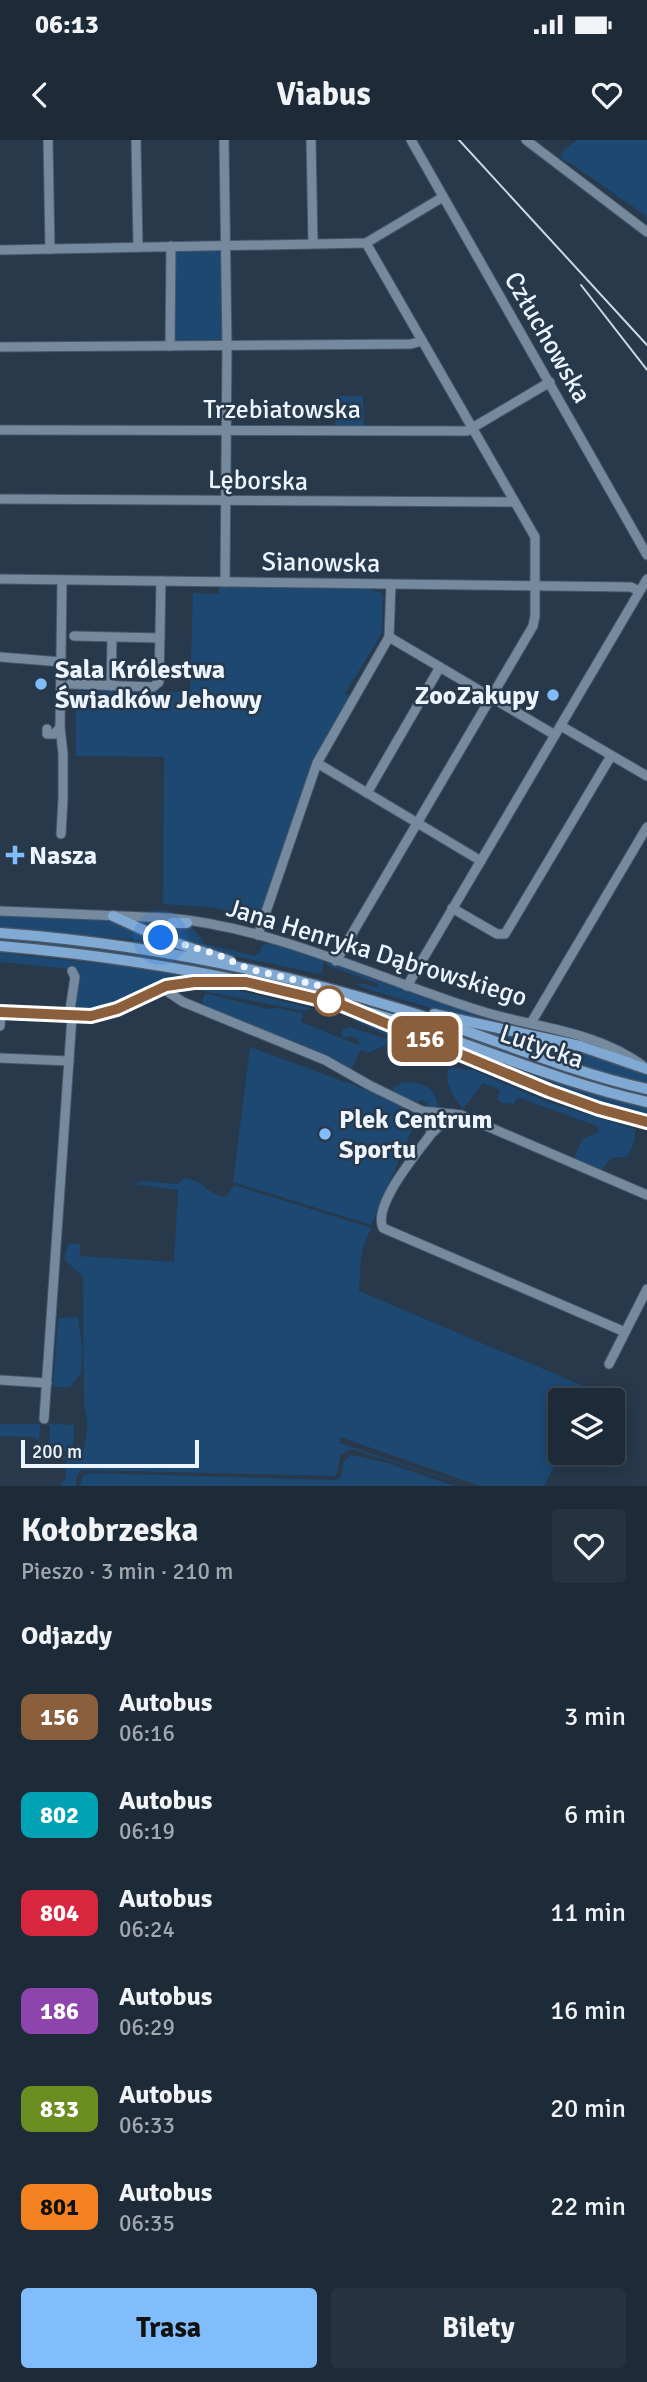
<!DOCTYPE html>
<html lang="pl">
<head>
<meta charset="utf-8">
<style>
  :root { --surface:#1d2b38; --page:#253340; --text:#f1f3f6; --muted:#a0a7ae; --line:#3b4753; --accent:#80bdfa }
  body { margin:0; font-family:Signika,sans-serif; background:var(--page); color:var(--text); height:100vh; display:flex; flex-direction:column; font-size:26px; white-space:nowrap }
  * { box-sizing:border-box; margin:0 }
  p { font-size:23px; color:var(--muted) }
  .icon { flex:none; width:38px; height:38px; fill:none; stroke:currentColor; stroke-width:2; stroke-linecap:round; stroke-linejoin:round }
  .map { position:relative; height:1346px; overflow:hidden }
  .details { display:flex; flex-direction:column; background:var(--surface); flex:1 }
  .details>* { flex:none }
  .badge { padding:0 14px; border-radius:10px; font-size:24px; line-height:46px }
  .fabs { position:absolute; left:548px; top:1248px; display:grid; gap:14px }
  .fabs a { display:grid; place-items:center; width:77px; height:77px; border-radius:7px; background:var(--surface); box-shadow:0 4px 18px #0003,0 0 0 2px var(--line); font-size:35px }
  .scale { position:absolute; left:21px; bottom:18px; width:178px; box-sizing:border-box; padding-left:7px; border:4px solid #ecf5ff; border-top:0; font-size:19px; line-height:24px; white-space:nowrap; color:#ecf5ff; -webkit-text-stroke:5px #27394b; paint-order:stroke }
  .you { position:absolute; width:35px; height:35px; margin:-18px; border:5px solid #fff; border-radius:50%; background:#1a73e8; box-shadow:0 0 0 10px #1a73e833 }
  .map>.badge { position:absolute; translate:-50% -50%; box-shadow:0 0 0 4px #fff }
  h2 { padding:0 21px; font-size:26px; line-height:63px }
  .round { display:grid; place-items:center; flex:none; width:74px; height:74px; border-radius:7px; background:var(--page) }
  .overview { display:flex; align-items:center; justify-content:space-between; height:119px; padding:0 21px }
  h1 { font-size:33px; font-weight:700; line-height:52px }
  .primary-button { display:flex; gap:14px; margin-top:auto; padding:14px 21px }
  .primary-button a { flex:1; height:80px; border-radius:7px; background:var(--accent); color:#111; font-size:28px; font-weight:700; line-height:80px; text-align:center }
  .primary-button a+a { background:var(--page); color:var(--text) }
  ul { padding:0; list-style:none }
  li { display:flex; align-items:center; gap:21px; height:98px; padding:0 21px }
  li div { flex:1 }
  li b { display:block; font-size:26px }
  li em { font-style:normal }
  li .badge { min-width:77px; font-weight:700; text-align:center }
  .status { display:flex; justify-content:space-between; align-items:center; height:49px; padding:0 35px; background:var(--surface); direction:ltr }
  .status svg { height:19px; fill:currentColor }
  header { display:flex; justify-content:space-between; align-items:center; height:91px; padding:0 21px; background:var(--surface); font-size:32px; font-weight:700 }
  .map>svg:first-child { display:block }
  .green { fill:#1c4872 }
  .lines { fill:none; stroke-linecap:round; stroke-linejoin:round }
  .minor-casing { stroke:#485767; stroke-width:11 }
  .major-casing { stroke:#485767; stroke-width:13 }
  .minor { stroke:#75899f; stroke-width:9 }
  .major { stroke:#80a9d3; stroke-width:10 }
  .rail { stroke:#ced8e3; stroke-width:2 }
  .line-casing { stroke:#fff; stroke-width:16 }
  .line { stroke:#8b5e3c; stroke-width:10 }
  .walk { stroke:#ecf5ff; stroke-width:7; stroke-dasharray:0 12.6 }
  .poi-dot { fill:#80bdfa; stroke:#27394b; stroke-width:2.5 }
  .stop-dot { fill:#fff; stroke:#8b5e3c; stroke-width:3.5 }
  .labels { text-anchor:middle; stroke-width:5; stroke-linejoin:round; paint-order:stroke }
  .street-label { font-size:26px; fill:#ecf5ff; stroke:#27394b }
  .poi-label { font-size:26px; font-weight:bold; fill:#ecf5ff; stroke:#27394b; text-anchor:start }
</style>
</head>
<body>
<div class="status"><b>06:13</b><svg viewBox="0 0 49 12"><path d="M0 12V9h3v3zM5 12V6h3v6zM10 12V3h3v9zM15 12V0h3v12zM26 1h20v11H26zM47 4h2v5h-2z"/></svg></div>
<header><svg class="icon" aria-label="back" viewBox="0 0 24 24"><path d="M15 5l-7 7 7 7"/></svg>Viabus<svg class="icon" aria-label="heart" viewBox="0 0 24 24"><path d="M12 20l-8-8c-3-5 5-10 8-4 3-6 11-1 8 4z"/></svg></header>
<div class="map">
<svg width="647" height="1346" viewBox="0 0 647 1346">
  <rect width="100%" height="100%" fill="#27394b"/>
  <!-- green -->
  <g class="green">
    <polygon points="576,0 647,0 647,81 645,75 570,23 562,19 561,13"/>
    <polygon points="223,108 224,202 175,203 175,109"/>
    <polygon points="335,256 363,256 364,287 335,287"/>
    <polygon points="219,447 369,449 381,453 383,457 382,493 345,554 350,555 319,612 261,773 254,777 211,767 163,764 164,617 76,616 76,551 190,552 193,453 219,454"/>
    <polygon points="0,774 105,780 169,803 0,787"/>
    <polygon points="191,786 203,801 202,803 254,816 259,813 262,806 269,803 322,820 324,822 321,834 215,812 176,799 173,787"/>
    <path d="M0,797C75,804 151,813 226,828C369,857 508,908 647,953V958L612,949L354,865L0,803Z"/>
    <polygon points="0,813 121,826 201,839 98,871 73,873 76,836 69,829 0,822"/>
    <path d="M328,821C420,861 520,880 615,911L438,870L367,849L355,844H366L377,848L378,844L326,825Z"/>
    <polygon points="214,845 312,868 304,871 178,846"/>
    <path d="M205,853L268,869L278,868L303,873L301,882L358,905L359,901L352,896L342,898V890L349,887L387,899V904C381,909 374,908 369,913L362,910L359,912L352,929L325,915L204,866L202,861Z"/>
    <polygon points="349,878 398,892 647,986 647,990 549,960 444,916 394,899"/>
    <polygon points="443,878 575,909 647,933 647,945 589,929"/>
    <polygon points="452,904 647,966 647,978 572,956 454,908"/>
    <polygon points="250,907 345,942 348,942 419,974 371,1085 233,1042"/>
    <path d="M453,928L473,930L545,961L635,989V999L628,1016L612,1018L601,1030L573,1019L583,999L599,992L597,986L517,957L514,964L502,963L497,959L500,950L483,943L463,969C453,956 445,946 448,929Z"/>
    <path d="M403,942C422,942 436,946 438,968L429,966L421,959L419,963L412,964L394,952L393,948Z"/>
    <path d="M184,1038C204,1040 206,1054 226,1057L234,1045L372,1088C358,1110 361,1127 359,1151L593,1250L588,1260H560L561,1313L544,1346H480L340,1297L339,1303L468,1346L351,1309L341,1314L336,1336L82,1330L76,1336V1346H60L61,1342L65,1341L66,1320L61,1319V1317L70,1316L71,1312L46,1309L45,1303H49L50,1286L46,1285V1283L74,1285L72,1320L80,1319C87,1306 90,1280 84,1266L83,1137L64,1119L69,1103L80,1104V1116L174,1122L178,1050L134,1044L142,1041L177,1044Z"/>
    <polygon points="78,1177 82,1207 81,1233 70,1247 53,1247 58,1178"/>
    <polygon points="0,1284 40,1284 39,1302 34,1297 0,1296"/>
    <polygon points="351,1315 387,1323 454,1346 80,1346 83,1336 90,1333 336,1340 341,1337 344,1321"/>
  </g>
  <g class="lines">
    <defs>
      <g id="minor">
        <polyline points="48,0 50,109"/>
        <polyline points="136,0 138,107"/>
        <polyline points="224,0 227,206 225,442"/>
        <polyline points="311,0 313,103"/>
        <polyline points="411,0 647,415"/>
        <polyline points="526,0 647,92"/>
        <polyline points="0,110 366,103 443,57"/>
        <polyline points="170,206 171,106"/>
        <polyline points="0,207 411,204 422,201"/>
        <polyline points="0,290 467,291 550,242"/>
        <polyline points="0,359 514,362"/>
        <polyline points="0,439 631,447 639,451"/>
        <polyline points="74,496 160,498"/>
        <polyline points="389,497 555,595"/>
        <polyline points="0,517 62,522"/>
        <polyline points="70,544 153,547 159,542 161,441"/>
        <polyline points="111,546 112,498"/>
        <polyline points="561,586 647,636"/>
        <polyline points="47,589 47,594 54,594 60,588"/>
        <polyline points="317,623 481,721"/>
        <polyline points="367,653 440,527"/>
        <polyline points="61,694 63,659 63,613 60,588 62,440"/>
        <polyline points="452,768 497,794 505,794 611,616"/>
        <path d="M0,771L169,778C277,788 378,839 481,871C535,888 594,890 642,925"/>
        <polyline points="258,795 317,623 389,497 391,444"/>
        <polyline points="336,821 533,486 535,476 535,397 366,103"/>
        <polyline points="407,846 647,439"/>
        <polyline points="70,870 75,837 72,831"/>
        <polyline points="0,872 91,876 117,869 166,846 168,852 183,862 325,920 369,945 422,971"/>
        <polyline points="531,883 647,687"/>
        <polyline points="0,886 1,872"/>
        <polyline points="0,918 69,921"/>
        <polyline points="452,974 461,975 647,1055"/>
        <path d="M431,994L452,974L422,971L429,980L431,994C418,1012 372,1065 383,1088L625,1192"/>
        <polyline points="609,1224 647,1149"/>
        <polyline points="0,1240 47,1243"/>
        <polyline points="44,1279 72,876"/>
      </g>
      <g id="major">
        <polyline points="113,776 161,798 230,821"/>
        <path d="M0,793C136,803 270,829 400,869C483,894 563,930 647,949"/>
        <polyline points="173,801 169,791 172,783 187,783"/>
        <path d="M0,806C127,817 252,838 375,874C466,901 554,941 647,962"/>
        <polyline points="166,846 194,842 226,842"/>
        <polyline points="434,874 580,906 647,929"/>
        <polyline points="398,888 563,957 647,982"/>
      </g>
    </defs>
    <!-- minor casing -->
    <use href="#minor" class="minor-casing"/>
    <!-- major casing -->
    <use href="#major" class="major-casing"/>
    <!-- minor -->
    <use href="#minor" class="minor"/>
    <!-- major -->
    <use href="#major" class="major"/>
    <!-- rail -->
    <g class="rail">
      <polyline points="459,0 647,205"/>
      <polyline points="581,145 647,230"/>
    </g>
  </g>
  <g class="lines">
    <defs>
      <polyline id="line" points="0,872 91,876 117,869 166,846 194,842 246,842 342,865 549,951 599,969 647,982"/>
    </defs>
    <!-- line casing -->
    <use href="#line" class="line-casing"/>
    <!-- line -->
    <use href="#line" class="line"/>
    <!-- walk -->
    <polyline class="walk" points="161,798 216,814 249,829 329,848 329,861"/>
  </g>
  <!-- markers -->
  <g class="poi-dot">
    <circle cx="41" cy="544" r="7"/>
    <circle cx="553" cy="555" r="7"/>
    <path d="M11.5 704.5h7v7h7v7h-7v7h-7v-7h-7v-7h7z"/>
    <circle cx="325" cy="994" r="7"/>
  </g>
  <circle class="stop-dot" cx="329" cy="861" r="14"/>
  <g class="labels">
    <!-- street labels -->
    <g class="street-label">
      <text transform="translate(548 197) rotate(60)" y="9">Człuchowska</text>
      <text x="282" y="278">Trzebiatowska</text>
      <text transform="translate(258 340) rotate(1)" y="9">Lęborska</text>
      <text transform="translate(321 422) rotate(1)" y="9">Sianowska</text>
      <text transform="translate(377 812) rotate(17)" y="9">Jana Henryka Dąbrowskiego</text>
      <text transform="translate(542 906) rotate(19)" y="9">Lutycka</text>
    </g>
    <!-- poi labels -->
    <g class="poi-label">
      <text x="55" y="538">Sala Królestwa<tspan x="55" dy="30">Świadków Jehowy</tspan></text>
      <text x="539" y="564" text-anchor="end">ZooZakupy</text>
      <text x="29" y="724">Nasza</text>
      <text x="339" y="988">Plek Centrum<tspan x="339" dy="30">Sportu</tspan></text>
    </g>
  </g>
</svg>
<div class="fabs">
<a><svg class="icon" aria-label="layers" viewBox="0 0 24 24"><path d="M12 4l9 5-9 5-9-5zM3 14l9 5 9-5"/></svg></a>
</div>
<div class="scale">200 m</div>
<div class="you" style="left:161px;top:798px"></div>
<b class="badge" style="left:425px;top:899px;background:#8b5e3c;color:#fff">156</b>
</div>
<section class="details">
<div class="overview"><div><h1>Kołobrzeska</h1><p>Pieszo · 3 min · 210 m</p></div><a class="round"><svg class="icon" aria-label="heart" viewBox="0 0 24 24"><path d="M12 20l-8-8c-3-5 5-10 8-4 3-6 11-1 8 4z"/></svg></a></div>
<h2>Odjazdy</h2>
<ul>
<li><span class="badge" style="background:#8b5e3c;color:#fff">156</span><div><b>Autobus</b><p>06:16</p></div><em>3 min</em></li>
<li><span class="badge" style="background:#00a3b4;color:#fff">802</span><div><b>Autobus</b><p>06:19</p></div><em>6 min</em></li>
<li><span class="badge" style="background:#d7263d;color:#fff">804</span><div><b>Autobus</b><p>06:24</p></div><em>11 min</em></li>
<li><span class="badge" style="background:#8e44ad;color:#fff">186</span><div><b>Autobus</b><p>06:29</p></div><em>16 min</em></li>
<li><span class="badge" style="background:#6b8e23;color:#fff">833</span><div><b>Autobus</b><p>06:33</p></div><em>20 min</em></li>
<li><span class="badge" style="background:#f58220;color:#111">801</span><div><b>Autobus</b><p>06:35</p></div><em>22 min</em></li>
</ul>
<div class="primary-button"><a>Trasa</a><a>Bilety</a></div>
</section>
</body>
</html>
